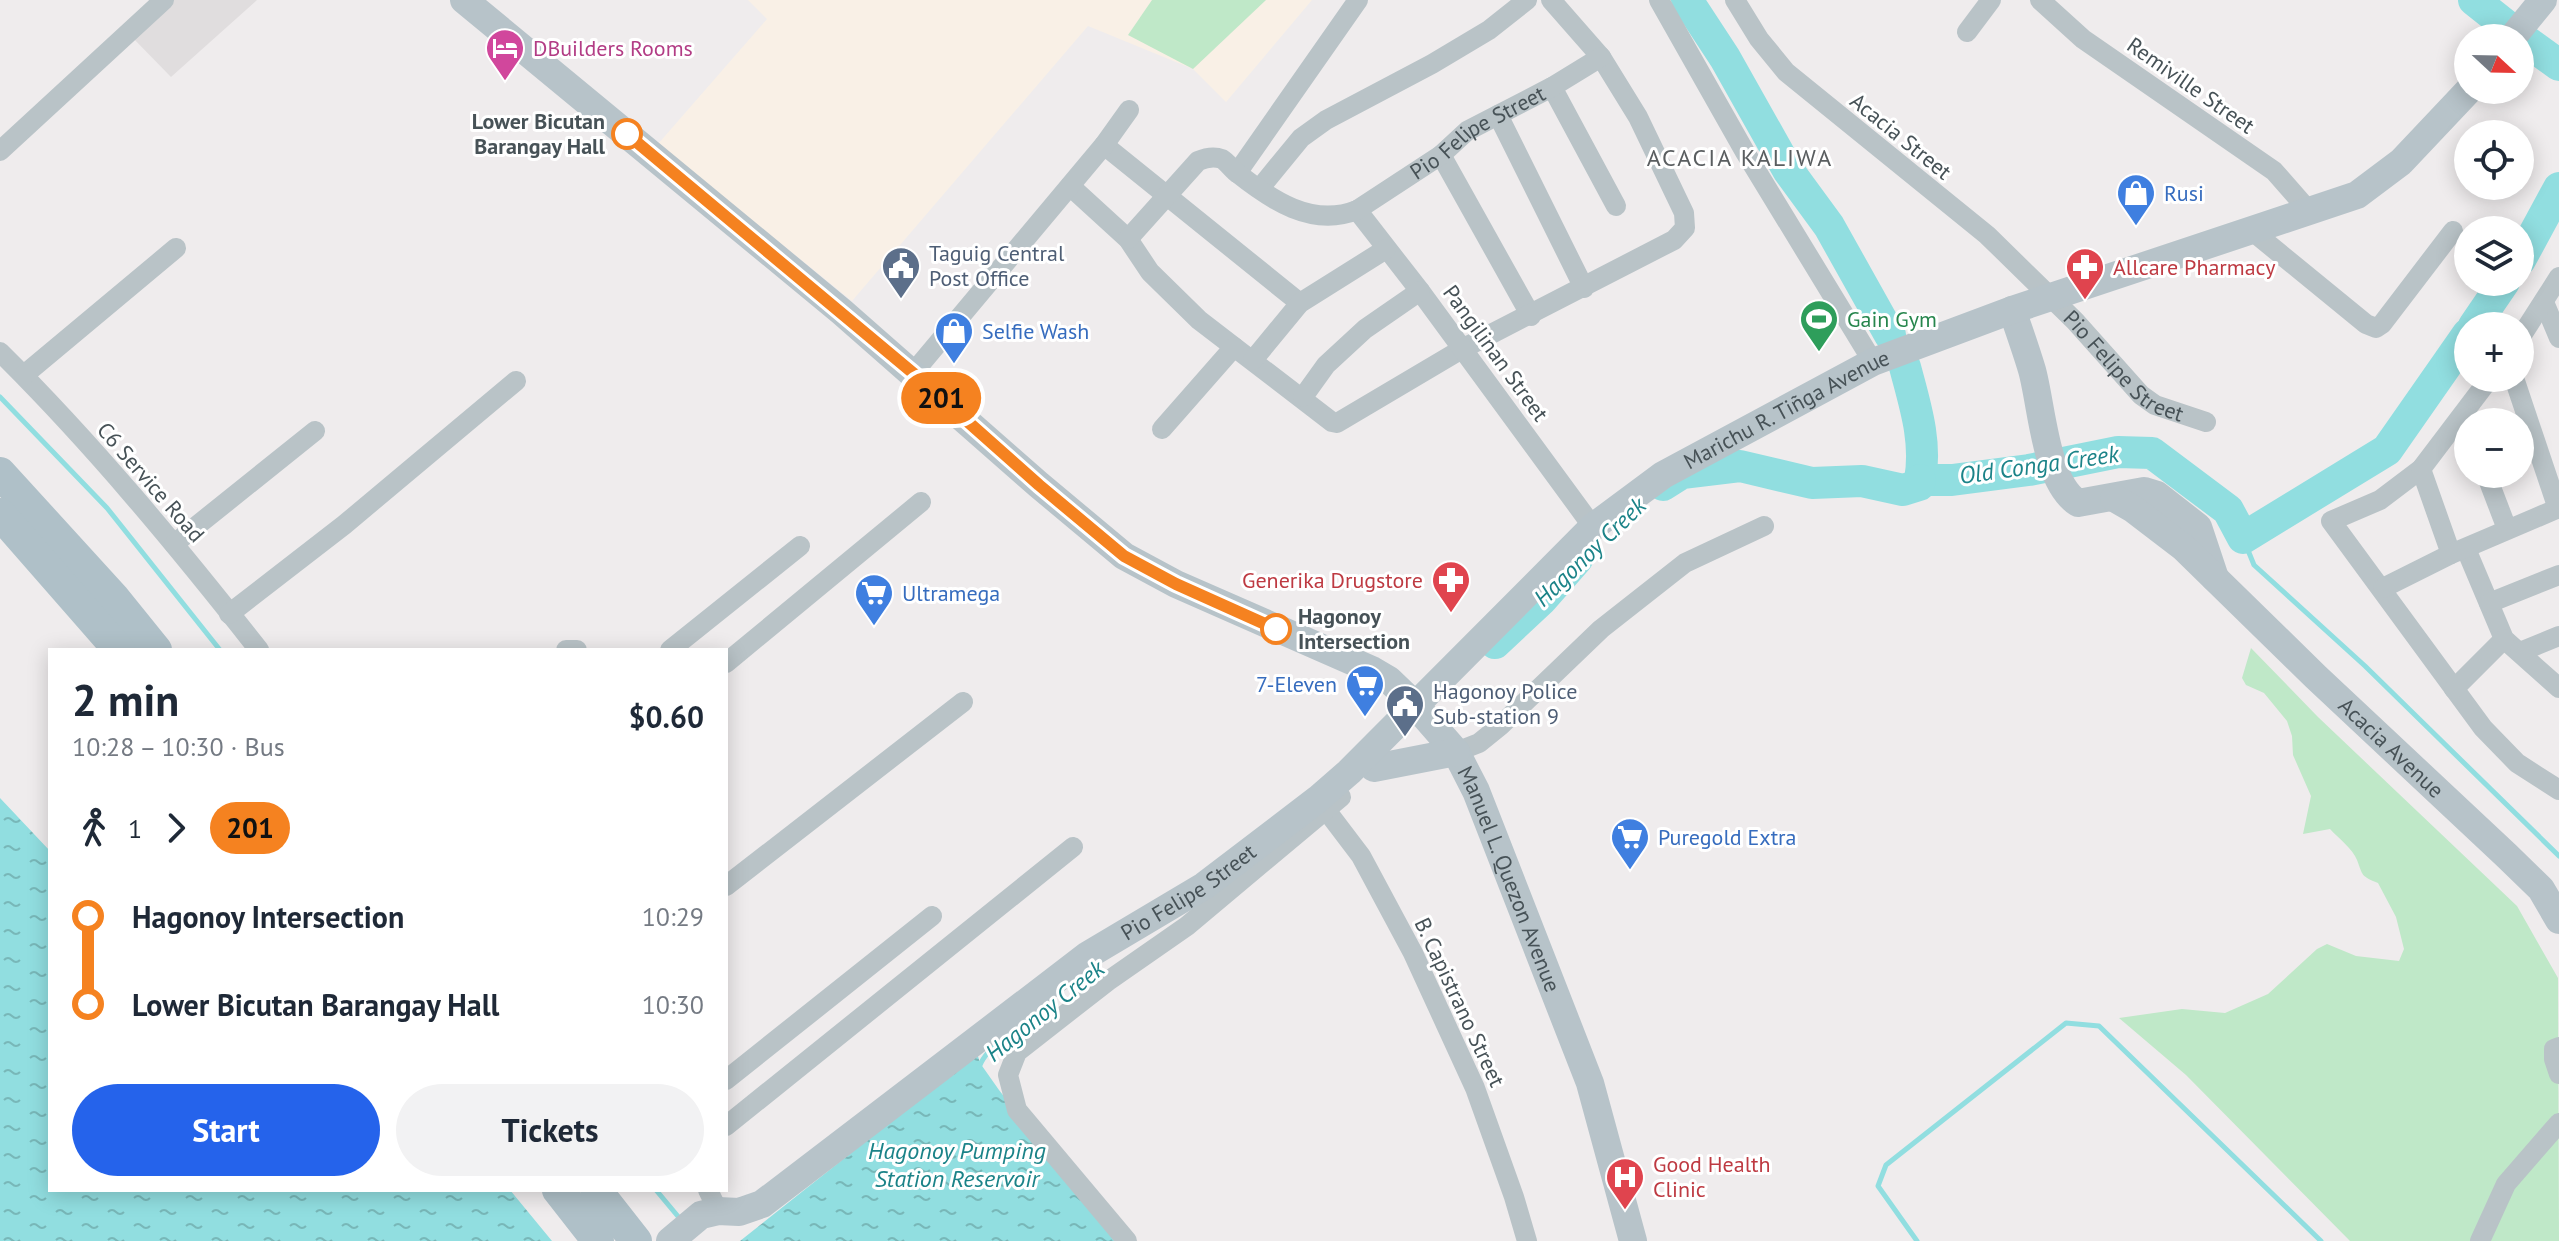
<!DOCTYPE html>
<html lang="en">
<head>
<meta charset="utf-8">
<style>
  :root { --surface:#fff; --page:#f2f2f3; --text:#1f2937; --muted:#747a83; --accent:#2563eb }
  body { margin:0; font-family:"PT Sans",sans-serif; background:var(--page); color:var(--text); height:100vh; display:flex; flex-direction:column; font-size:30px; white-space:nowrap }
  * { box-sizing:border-box; margin:0 }
  p { font-size:26px; color:var(--muted) }
  .icon { flex:none; width:44px; height:44px; fill:none; stroke:currentColor; stroke-width:2; stroke-linecap:round; stroke-linejoin:round }
  .map { position:relative; flex:1; overflow:hidden }
  .panel { position:absolute; left:48px; top:648px; width:680px; height:544px; display:flex; flex-direction:column; background:var(--surface); border-radius:0px; box-shadow:0 4px 20px #0003 }
  .panel>* { flex:none }
  .badge { padding:0 16px; border-radius:26px; font-size:28px; line-height:52px }
  .needle { width:52px; rotate:112deg }
  .buttons { position:absolute; left:2454px; top:24px; display:grid; gap:16px }
  .buttons a { display:grid; place-items:center; width:80px; height:80px; border-radius:50%; background:var(--surface); box-shadow:0 4px 20px #0003; font-size:40px }
  .map>.badge { position:absolute; translate:-50% -50%; box-shadow:0 0 0 4px #fff }
  .legs { display:flex; align-items:center; gap:12px; height:88px; padding:0 24px; font-size:26px }
  .legs p { margin-inline-start:auto }
  .summary { display:flex; align-items:center; justify-content:space-between; height:136px; padding:0 24px }
  h1 { font-size:44px; font-weight:800; line-height:60px }
  .button { display:flex; gap:16px; margin-top:auto; padding:16px 24px }
  .button a { flex:1; height:92px; border-radius:48px; background:var(--accent); color:#fff; font-size:32px; font-weight:800; line-height:92px; text-align:center }
  .button a+a { background:var(--page); color:var(--text) }
  ul { padding:0 24px; list-style:none }
  li { display:flex; align-items:center; gap:28px; height:88px; font-size:30px }
  li i { display:grid; place-items:center; width:12px; height:100%; margin:0 10px; background:currentColor }
  li i::after { content:''; width:20px; height:20px; margin:-10px; border:6px solid; border-radius:50%; background:var(--surface) }
  li p { margin-inline-start:auto }
  li:first-child i { background:linear-gradient(#0000 50%,currentColor 0) }
  li:last-child i { background:linear-gradient(currentColor 50%,#0000 0) }
  .map>svg:first-child { display:block }
  .commercial { fill:#f9f0e6 }
  .education { fill:#e0ddde }
  .green { fill:#bfe8c8 }
  .water { fill:url(#water-ripples) }
  .lines { fill:none; stroke-linecap:round; stroke-linejoin:round }
  .stream { stroke:#91dee0; stroke-width:5 }
  .river { stroke:#91dee0; stroke-width:32 }
  .street { stroke:#b9c3c7; stroke-width:20 }
  .secondary { stroke:#b7c3c9; stroke-width:28 }
  .primary { stroke:#afc0c8; stroke-width:32 }
  .line-1-casing { stroke:#fff; stroke-width:18 }
  .line-1 { stroke:#f58220; stroke-width:12 }
  .stop-1-dot { fill:#fff; stroke:#f58220; stroke-width:4 }
  .labels { text-anchor:middle; stroke-width:6; stroke-linejoin:round; paint-order:stroke }
  .hotel-label { font-size:22px; fill:#b23c85; stroke:#fff; text-anchor:start }
  .street-label { font-size:22px; fill:#475257; stroke:#fff }
  .stop-label { font-size:22px; font-weight:bold; fill:#475257; stroke:#fff; text-anchor:end }
  .shop-label { font-size:22px; fill:#366cbe; stroke:#fff; text-anchor:start }
  .service-label { font-size:22px; fill:#4e5e75; stroke:#fff; text-anchor:start }
  .health-label { font-size:22px; fill:#be3a42; stroke:#fff; text-anchor:start }
  .leisure-label { font-size:22px; fill:#27864d; stroke:#fff; text-anchor:start }
  .neighbourhood-label { font-size:24px; letter-spacing:2px; fill:#5a5e60; stroke:#fff }
  .water-label { font-size:24px; font-style:italic; fill:#1b8388; stroke:#fff }
</style>
</head>
<body>
<div class="map">
<svg width="2559" height="1241" viewBox="0 0 2559 1241">
  <defs>
    <pattern id="water-ripples" width="26" height="14" patternUnits="userSpaceOnUse" patternTransform="scale(2)"><rect width="26" height="14" fill="#91dee0"/><path d="M2 4q2-2 4 0t4 0M15 11q2-2 4 0t4 0" fill="none" stroke="#78b7b8"/></pattern>
  </defs>
  <rect width="100%" height="100%" fill="#efeced"/>
  <!-- commercial -->
  <polygon class="commercial" points="748,0 1312,0 1226,102 1193,69 1088,26 852,301 658,144 767,19"/>
  <!-- education -->
  <polygon class="education" points="168,0 257,0 171,77 129,34"/>
  <!-- green -->
  <g class="green">
    <polygon points="1152,0 1266,0 1193,69 1128,35"/>
    <path d="M2251,648L2318,717L2517,906L2558,978L2559,1241H2350L2186,1075L2119,1018L2182,1009L2225,1013L2268,994L2317,949L2327,944L2356,956L2399,961L2404,949L2396,917L2378,883C2361,876 2363,876 2357,860C2353,849 2338,838 2330,829L2303,834L2311,796L2293,755L2292,736L2287,721L2264,693L2246,685L2242,678Z"/>
  </g>
  <!-- water -->
  <g class="water">
    <polygon points="0,798 50,851 50,1190 510,1190 552,1241 0,1241"/>
    <polygon points="977,1053 980,1063 999,1090 1116,1241 740,1241"/>
  </g>
  <g class="lines">
    <!-- stream -->
    <g class="stream">
      <polyline points="0,397 107,508 220,650"/>
      <polyline points="2243,538 2254,565 2365,666 2559,856"/>
      <path d="M979,1068C984,1048 1023,1022 1040,1009"/>
      <polyline points="656,1190 681,1220"/>
      <polyline points="1917,1241 1878,1186 1886,1165 2066,1023 2099,1026 2321,1241"/>
    </g>
    <!-- river -->
    <g class="river">
      <polyline points="1687,0 1725,58 1788,170 1829,226 1890,335"/>
      <polyline points="2474,0 2508,27"/>
      <polyline points="2523,39 2559,65"/>
      <polyline points="2520,260 2559,188"/>
      <polyline points="2474,326 2504,282"/>
      <path d="M1905,367C1915,405 1927,441 1920,480"/>
      <polyline points="1920,480 1952,480 2029,470 2118,452 2152,453 2228,510 2243,538 2387,450 2468,334"/>
      <polyline points="1663,485 1682,473 1740,466 1812,483 1862,481 1903,490 1919,485 1920,480"/>
      <polyline points="1495,643 1542,599 1577,559"/>
    </g>
    <!-- street -->
    <g class="street">
      <polyline points="1659,0 1745,152 1873,362"/>
      <path id="s1" d="M1735,0L1759,39L1786,72L1987,235L2075,321L2141,395L2155,405L2206,422"/>
      <polyline points="2040,0 2083,39 2274,171 2310,212"/>
      <polyline points="1967,32 1991,0"/>
      <polyline points="1552,87 1616,206"/>
      <polyline points="1498,115 1584,288"/>
      <polyline points="1104,145 1300,303"/>
      <polyline points="0,151 164,0"/>
      <polyline points="1441,155 1531,316"/>
      <polyline points="1237,173 1358,0"/>
      <polyline points="1070,186 1128,239 1150,272 1199,320 1332,422 1337,423 1462,349 1674,240 1685,228 1684,213 1638,117 1601,57 1551,0"/>
      <polyline points="1260,188 1301,138 1326,120 1432,64 1489,30 1527,0"/>
      <polyline points="1357,210 1420,291 1593,527"/>
      <polyline points="2251,230 2366,324 2376,328 2382,324 2453,231"/>
      <path id="s2" d="M1128,239L1198,161C1205,158 1214,156 1222,159C1227,162 1232,169 1236,172C1271,200 1312,228 1357,210L1441,155L1467,131L1552,87L1601,57"/>
      <polyline points="2544,302 2559,338"/>
      <polyline points="2520,338 2559,277"/>
      <path d="M0,352C93,444 178,547 259,650"/>
      <polyline points="1253,360 1300,303 1386,249"/>
      <polyline points="913,373 1104,145 1129,110"/>
      <polyline points="24,375 176,248"/>
      <polyline points="2490,378 2421,469 2380,500 2331,521 2483,728 2517,763 2559,790"/>
      <polyline points="2514,378 2558,509"/>
      <polyline points="1303,397 1326,365 1365,329 1420,291"/>
      <polyline points="1162,429 1234,347"/>
      <polyline points="2421,469 2451,554"/>
      <polyline points="2486,474 2507,529"/>
      <polyline points="174,544 315,431"/>
      <polyline points="2466,549 2504,639 2559,688"/>
      <polyline points="2383,588 2451,554 2559,508"/>
      <polyline points="2489,603 2559,575"/>
      <polyline points="229,614 344,525 516,381"/>
      <polyline points="566,650 577,650"/>
      <polyline points="670,650 800,546"/>
      <polyline points="2520,652 2559,636"/>
      <polyline points="726,663 921,502"/>
      <polyline points="2454,689 2504,639"/>
      <polyline points="1456,752 1479,743 1500,726 1601,629 1685,563 1764,526"/>
      <polyline points="1320,802 1361,856 1413,953 1475,1088 1514,1197 1527,1241"/>
      <polyline points="726,886 963,702"/>
      <polyline points="2559,1047 2554,1049 2554,1059 2559,1074"/>
      <polyline points="726,1080 932,916"/>
      <polyline points="726,1126 1073,847"/>
      <polyline points="708,1190 718,1211"/>
      <polyline points="1127,1241 1017,1110 1008,1075 1017,1052 1108,981 1187,926 1341,797"/>
      <polyline points="2480,1241 2506,1184 2559,1123"/>
    </g>
    <!-- secondary -->
    <g class="secondary">
      <path id="s3" d="M464,0L842,312L1039,485L1124,556L1176,584L1372,670L1389,680L1415,705L1456,752L1476,791L1590,1083L1633,1241"/>
      <polyline points="2512,38 2543,0"/>
      <path d="M2012,310C2019,330 2026,350 2032,370C2042,406 2045,482 2078,503L2144,491L2157,495L2198,527L2215,578"/>
      <path id="s4" d="M2114,498L2133,509L2184,548L2316,677L2506,855L2541,889L2559,920"/>
      <polyline points="1374,768 1456,752"/>
      <path id="s5" d="M670,1241L701,1215L718,1211L739,1212L762,1204L1088,955L1204,886L1318,799L1349,772L1593,527L1663,475L1873,362L2012,310L2357,195L2401,162L2469,90"/>
    </g>
    <!-- primary -->
    <g class="primary">
      <polyline points="0,473 114,598 156,650"/>
      <polyline points="0,514 119,650"/>
      <polyline points="558,1190 598,1241"/>
      <polyline points="596,1190 636,1241"/>
    </g>
  </g>
  <g class="lines">
    <defs>
      <polyline id="line-1" points="627,134 913,373 1039,485 1124,556 1176,584 1276,629"/>
    </defs>
    <!-- line-1 casing -->
    <use href="#line-1" class="line-1-casing"/>
    <!-- line-1 -->
    <use href="#line-1" class="line-1"/>
  </g>
  <!-- icons -->
  <defs>
    <symbol id="hotel-pin" viewBox="-11 -11 22 30"><path d="M0 17L-7.5 6A9.5 9.5 0 1 1 7.5 6Z" fill="#d1479c" stroke="#fff"/><path d="M-6-4.5h1.5V1H6V5H4.5V3h-9V5H-6ZM-4 0a1.8 1.8 0 1 1 3.6 0ZM.5 0V-2.5h3Q6-2.5 6 0Z" fill="#fff"/></symbol>
    <symbol id="shop-pin" viewBox="-11 -11 22 30"><path d="M0 17L-7.5 6A9.5 9.5 0 1 1 7.5 6Z" fill="#3f7fe0" stroke="#fff"/><path d="M-5-2.5h2.3a2.7 3.5 0 0 1 5.4 0H5L5.5 6h-11ZM-1.5-2.5h3a1.5 2.3 0 0 0-3 0Z" fill="#fff"/></symbol>
    <symbol id="civic-pin" viewBox="-11 -11 22 30"><path d="M0 17L-7.5 6A9.5 9.5 0 1 1 7.5 6Z" fill="#5c6f8a" stroke="#fff"/><path d="M-.6-6.5H3V-4.5H.6V-3L4-1V1h2V6H-6V1h2V-1L-.6-3ZM-1.2 2.5V6h2.4V2.5Z" fill="#fff"/></symbol>
    <symbol id="pharmacy-pin" viewBox="-11 -11 22 30"><path d="M0 17L-7.5 6A9.5 9.5 0 1 1 7.5 6Z" fill="#e0444e" stroke="#fff"/><path d="M-2-6h4v4h4v4h-4v4h-4v-4h-4v-4h4Z" fill="#fff"/></symbol>
    <symbol id="stadium-pin" viewBox="-11 -11 22 30"><path d="M0 17L-7.5 6A9.5 9.5 0 1 1 7.5 6Z" fill="#2e9e5b" stroke="#fff"/><path d="M0-5a6.5 5 0 1 0 0 10a6.5 5 0 1 0 0-10ZM-3.5-1.8h7v3.6h-7Z" fill="#fff"/></symbol>
    <symbol id="supermarket-pin" viewBox="-11 -11 22 30"><path d="M0 17L-7.5 6A9.5 9.5 0 1 1 7.5 6Z" fill="#3f7fe0" stroke="#fff"/><path d="M-6-5.5h2.5l.6 2H6L4.5 2H-2.5L-4.4-4H-6ZM-1.5 3.2a1.3 1.3 0 1 0 .1 0ZM3 3.2a1.3 1.3 0 1 0 .1 0Z" fill="#fff"/></symbol>
    <symbol id="hospital-pin" viewBox="-11 -11 22 30"><path d="M0 17L-7.5 6A9.5 9.5 0 1 1 7.5 6Z" fill="#e0444e" stroke="#fff"/><path d="M-5-5h3v3.5h4V-5h3V5h-3V1.5h-4V5h-3Z" fill="#fff"/></symbol>
  </defs>
  <g fill-rule="evenodd">
    <use href="#hotel-pin" x="483" y="26" width="44" height="60"/>
    <use href="#shop-pin" x="2114" y="171" width="44" height="60"/>
    <use href="#civic-pin" x="879" y="244" width="44" height="60"/>
    <use href="#pharmacy-pin" x="2063" y="245" width="44" height="60"/>
    <use href="#stadium-pin" x="1797" y="297" width="44" height="60"/>
    <use href="#shop-pin" x="932" y="309" width="44" height="60"/>
    <use href="#pharmacy-pin" x="1429" y="558" width="44" height="60"/>
    <use href="#supermarket-pin" x="852" y="571" width="44" height="60"/>
    <use href="#supermarket-pin" x="1343" y="662" width="44" height="60"/>
    <use href="#civic-pin" x="1383" y="682" width="44" height="60"/>
    <use href="#supermarket-pin" x="1608" y="815" width="44" height="60"/>
    <use href="#hospital-pin" x="1603" y="1155" width="44" height="60"/>
  </g>
  <!-- markers -->
  <g class="stop-1-dot">
    <circle cx="627" cy="134" r="14"/>
    <circle cx="1276" cy="629" r="14"/>
  </g>
  <g class="labels">
    <!-- hotel labels -->
    <g class="hotel-label">
      <text x="533" y="56">DBuilders Rooms</text>
    </g>
    <!-- street labels -->
    <g class="street-label">
      <text transform="translate(2191 85) rotate(35)" y="8">Remiville Street</text>
      <text dy="8" stroke="none"><textPath href="#s2" startOffset="426">Pio Felipe Street</textPath></text>
      <text transform="translate(1901 136) rotate(39)" y="8">Acacia Street</text>
      <text transform="translate(1496 353) rotate(54)" y="8">Pangilinan Street</text>
      <text dy="8" stroke="none"><textPath href="#s1" startOffset="538">Pio Felipe Street</textPath></text>
      <text dy="8" stroke="none"><textPath href="#s5" startOffset="1406">Marichu R. Tiñga Avenue</textPath></text>
      <text transform="translate(151 482) rotate(49)" y="8">C6 Service Road</text>
      <text dy="8" stroke="none"><textPath href="#s4" startOffset="374">Acacia Avenue</textPath></text>
      <text dy="8" stroke="none"><textPath href="#s3" startOffset="1392">Manuel L. Quezon Avenue</textPath></text>
      <text dy="8" stroke="none"><textPath href="#s5" startOffset="632">Pio Felipe Street</textPath></text>
      <text transform="translate(1460 1002) rotate(65)" y="8">B. Capistrano Street</text>
    </g>
    <!-- stop labels -->
    <g class="stop-label">
      <text x="605" y="129">Lower Bicutan<tspan x="605" dy="25">Barangay Hall</tspan></text>
      <text x="1298" y="624" text-anchor="start">Hagonoy<tspan x="1298" dy="25">Intersection</tspan></text>
    </g>
    <!-- shop labels -->
    <g class="shop-label">
      <text x="2164" y="201">Rusi</text>
      <text x="982" y="339">Selfie Wash</text>
      <text x="902" y="601">Ultramega</text>
      <text x="1337" y="692" text-anchor="end">7-Eleven</text>
      <text x="1658" y="845">Puregold Extra</text>
    </g>
    <!-- service labels -->
    <g class="service-label">
      <text x="929" y="261">Taguig Central<tspan x="929" dy="25">Post Office</tspan></text>
      <text x="1433" y="699">Hagonoy Police<tspan x="1433" dy="25">Sub-station 9</tspan></text>
    </g>
    <!-- health labels -->
    <g class="health-label">
      <text x="2113" y="275">Allcare Pharmacy</text>
      <text x="1423" y="588" text-anchor="end">Generika Drugstore</text>
      <text x="1653" y="1172">Good Health<tspan x="1653" dy="25">Clinic</tspan></text>
    </g>
    <!-- leisure labels -->
    <g class="leisure-label">
      <text x="1847" y="327">Gain Gym</text>
    </g>
    <!-- neighbourhood labels -->
    <g class="neighbourhood-label">
      <text x="1740" y="166">ACACIA KALIWA</text>
    </g>
    <!-- water labels -->
    <g class="water-label">
      <text transform="translate(2039 465) rotate(-8)" y="8">Old Conga Creek</text>
      <text transform="translate(1590 552) rotate(-44)" y="8">Hagonoy Creek</text>
      <text transform="translate(1045 1011) rotate(-39)" y="8">Hagonoy Creek</text>
      <text x="957" y="1159">Hagonoy Pumping<tspan x="957" dy="28">Station Reservoir</tspan></text>
    </g>
  </g>
</svg>
<div class="buttons">
<a><svg class="needle" viewBox="-14 -14 28 28"><path d="M0-13l5 13h-10z" fill="#e53935"/><path d="M0 13l5-13h-10z" fill="#747a83"/></svg></a>
<a><svg class="icon" aria-label="locate" viewBox="0 0 24 24"><circle cx="12" cy="12" r="6"/><path d="M12 2v4M12 18v4M2 12h4M18 12h4"/></svg></a>
<a><svg class="icon" aria-label="layers" viewBox="0 0 24 24"><path d="M12 4l9 5-9 5-9-5zM3 14l9 5 9-5"/></svg></a>
<a>+</a>
<a>−</a>
</div>
<b class="badge" style="left:941px;top:398px;background:#f58220;color:#111">201</b>
<section class="panel">
<div class="summary"><div><h1>2 min</h1><p>10:28 – 10:30 · Bus</p></div><b>$0.60</b></div>
<div class="legs"><svg class="icon" aria-label="walk" viewBox="0 0 24 24"><circle cx="13" cy="4" r="2"/><path d="M13 8l-2 6 4 7M11 14l-3 7M7 12l3-4h3l4 4"/></svg>1<svg class="icon" aria-label="forward" viewBox="0 0 24 24"><path d="M9 5l7 7-7 7"/></svg><b class="badge" style="background:#f58220;color:#111">201</b></div>
<ul>
<li><i style="color:#f58220"></i><b>Hagonoy Intersection</b><p>10:29</p></li>
<li><i style="color:#f58220"></i><b>Lower Bicutan Barangay Hall</b><p>10:30</p></li>
</ul>
<div class="button"><a>Start</a><a>Tickets</a></div>
</section>
</div>
</body>
</html>
